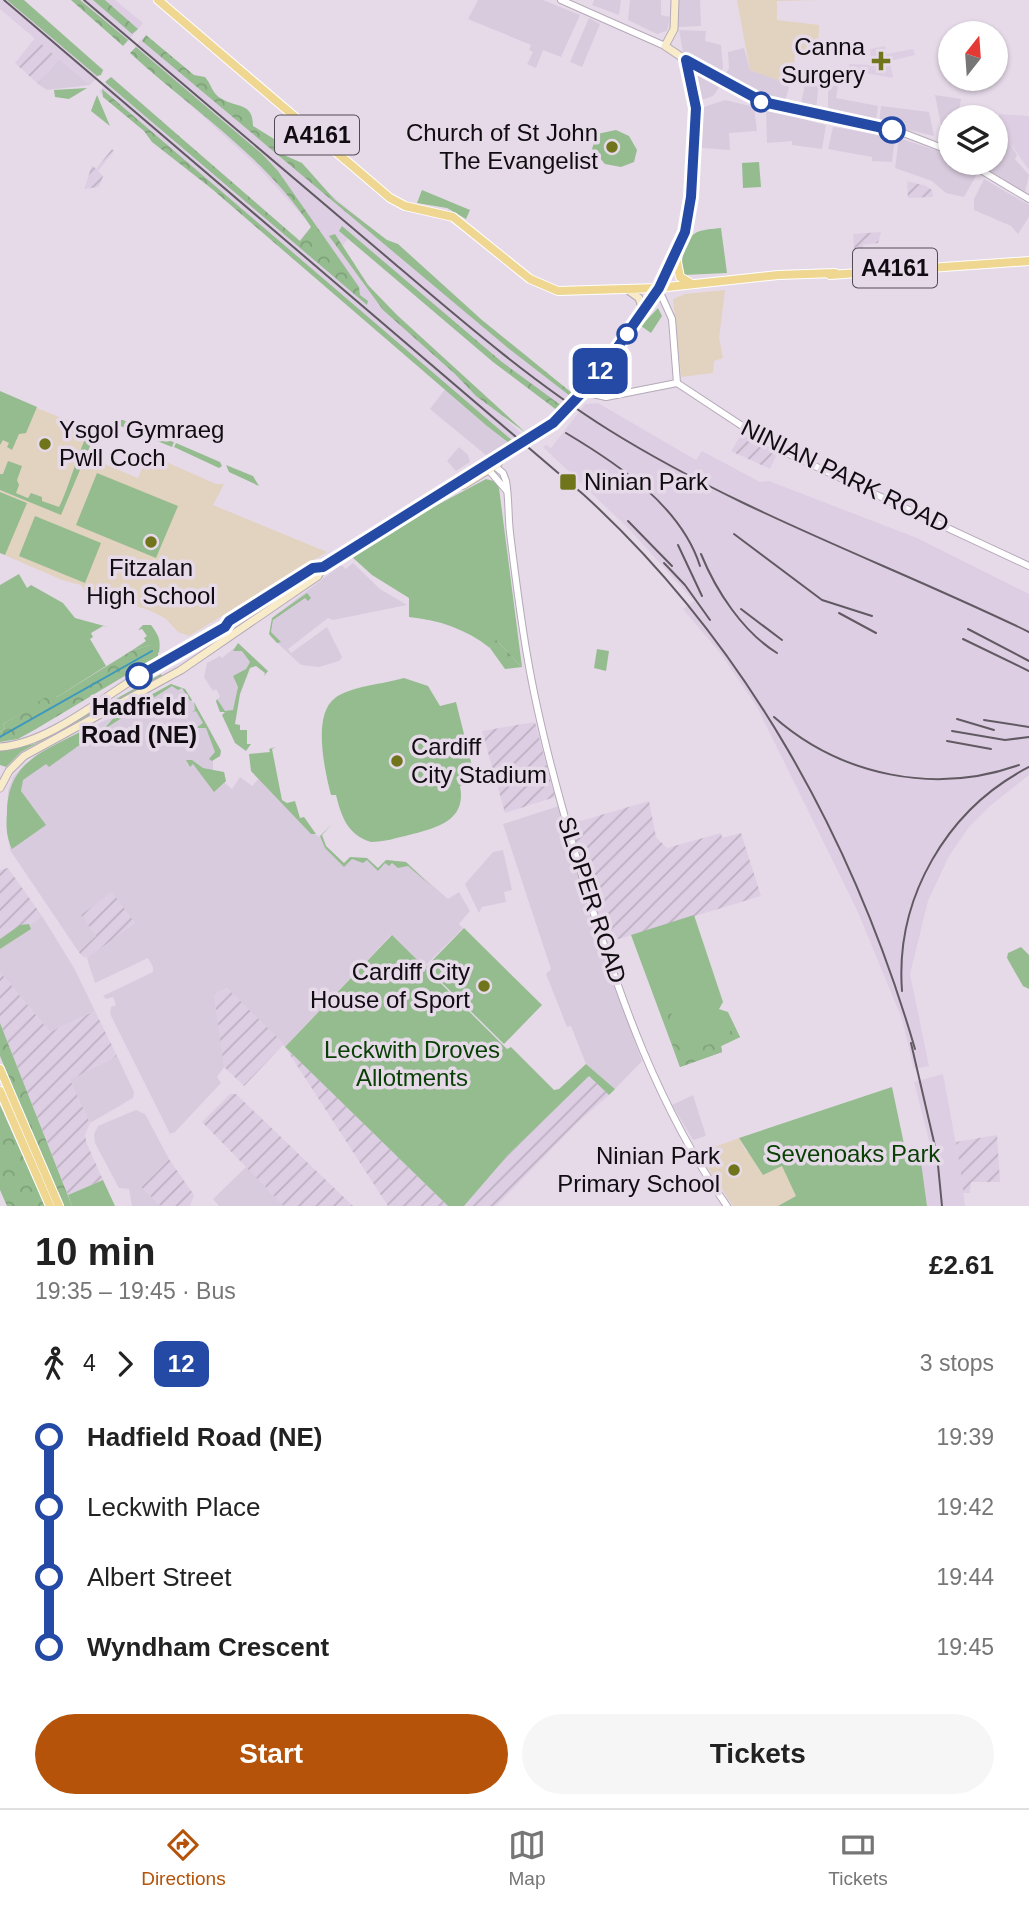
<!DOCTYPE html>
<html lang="en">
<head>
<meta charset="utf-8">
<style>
  :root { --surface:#fff; --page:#f6f6f6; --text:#222; --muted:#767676; --line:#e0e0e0; --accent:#b45309 }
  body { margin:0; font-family:Arial,sans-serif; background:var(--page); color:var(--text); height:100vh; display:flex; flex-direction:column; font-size:26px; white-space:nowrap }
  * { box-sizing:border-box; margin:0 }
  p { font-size:23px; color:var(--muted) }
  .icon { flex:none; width:38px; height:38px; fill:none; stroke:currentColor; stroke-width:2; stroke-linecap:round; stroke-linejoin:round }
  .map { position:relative; height:1206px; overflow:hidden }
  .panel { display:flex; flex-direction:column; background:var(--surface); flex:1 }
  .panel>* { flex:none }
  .badge { padding:0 14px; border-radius:10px; font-size:24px; line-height:46px }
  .needle { width:46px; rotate:17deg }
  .tools { position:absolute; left:938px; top:21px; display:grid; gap:14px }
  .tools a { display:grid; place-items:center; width:70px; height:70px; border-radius:50%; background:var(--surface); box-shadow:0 2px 5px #0004; font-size:35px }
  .map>.badge { position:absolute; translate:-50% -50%; box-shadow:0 0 0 4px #fff }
  .legs { display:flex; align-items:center; gap:10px; height:77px; padding:0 35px; font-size:23px }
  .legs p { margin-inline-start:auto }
  .head { display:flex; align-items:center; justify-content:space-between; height:119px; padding:0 35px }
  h1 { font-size:38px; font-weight:600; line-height:52px }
  .action { display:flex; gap:14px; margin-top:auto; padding:14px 35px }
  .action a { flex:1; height:80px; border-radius:42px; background:var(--accent); color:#fff; font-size:28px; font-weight:600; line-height:80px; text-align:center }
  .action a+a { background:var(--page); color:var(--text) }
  ul { padding:0 35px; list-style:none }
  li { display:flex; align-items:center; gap:24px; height:70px; font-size:26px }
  li i { display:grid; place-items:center; width:10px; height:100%; margin:0 9px; background:currentColor }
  li i::after { content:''; width:18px; height:18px; margin:-9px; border:5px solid; border-radius:50%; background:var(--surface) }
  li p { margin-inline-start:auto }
  li:first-child i { background:linear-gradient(#0000 50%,currentColor 0) }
  li:last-child i { background:linear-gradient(currentColor 50%,#0000 0) }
  .menu { display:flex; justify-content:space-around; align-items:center; height:98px; border-top:2px solid var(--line); background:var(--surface); font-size:19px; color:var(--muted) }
  .menu a { display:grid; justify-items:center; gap:4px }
  .menu .active { color:var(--accent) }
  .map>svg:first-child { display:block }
  .commercial { fill:#d9cbde }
  .industrial { fill:url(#industrial-furrows) }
  .education { fill:#e2d2c0 }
  .built { fill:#decee3 }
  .green { fill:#95bc8f }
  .forest { fill:url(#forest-crowns) }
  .cemetery { fill:url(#cemetery-stones) }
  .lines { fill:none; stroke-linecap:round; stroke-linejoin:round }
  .stream { stroke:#3e98bc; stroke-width:2 }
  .tertiary-casing { stroke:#b4a9b8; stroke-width:8 }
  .secondary-casing { stroke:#b4a9b8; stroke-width:9 }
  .primary-casing { stroke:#fff; stroke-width:10 }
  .tertiary { stroke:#fff; stroke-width:6 }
  .secondary { stroke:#f7ebc9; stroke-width:7 }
  .primary { stroke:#efd792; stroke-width:8 }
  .rail { stroke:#615a63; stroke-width:2 }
  .line-1-casing { stroke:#fff; stroke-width:16 }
  .line-1 { stroke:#244aa5; stroke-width:10 }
  .poi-dot { fill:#70751c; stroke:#e6dae9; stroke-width:2.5 }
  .stop-1-dot { fill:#fff; stroke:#244aa5; stroke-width:3.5 }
  .labels { text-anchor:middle; stroke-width:7; stroke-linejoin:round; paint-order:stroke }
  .shield { fill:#e6dae9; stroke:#504a52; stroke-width:2 }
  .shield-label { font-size:23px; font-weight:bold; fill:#100c11 }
  .poi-label { font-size:24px; fill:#100c11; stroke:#e6dae9; text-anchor:end }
  .street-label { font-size:24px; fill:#100c11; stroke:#e6dae9 }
  .stop-label { font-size:24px; font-weight:bold; fill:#100c11; stroke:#e6dae9 }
  .park-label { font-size:24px; fill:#083f03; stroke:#e6dae9 }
</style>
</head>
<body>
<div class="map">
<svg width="1029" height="1206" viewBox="0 0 1029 1206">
  <defs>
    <pattern id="industrial-furrows" width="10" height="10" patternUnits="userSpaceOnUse" patternTransform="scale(1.75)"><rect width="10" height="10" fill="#decee3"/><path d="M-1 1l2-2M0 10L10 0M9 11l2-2" fill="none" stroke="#bdb0c2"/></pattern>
    <pattern id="forest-crowns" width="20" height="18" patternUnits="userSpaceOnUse" patternTransform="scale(1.75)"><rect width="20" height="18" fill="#95bc8f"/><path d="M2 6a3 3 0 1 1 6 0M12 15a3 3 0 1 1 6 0" fill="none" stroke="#7fa07a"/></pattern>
    <pattern id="cemetery-stones" width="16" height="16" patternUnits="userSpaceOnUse" patternTransform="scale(1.75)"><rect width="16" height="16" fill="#95bc8f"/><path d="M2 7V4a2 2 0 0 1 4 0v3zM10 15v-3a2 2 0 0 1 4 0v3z" fill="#7fa07a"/></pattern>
  </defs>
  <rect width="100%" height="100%" fill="#e6dae9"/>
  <!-- commercial -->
  <g class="commercial">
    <polygon points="478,0 543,0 580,15 561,57 543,50 536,68 527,64 533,52 529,50 531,45 468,19"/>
    <polygon points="594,0 621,0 619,15 592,5"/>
    <polygon points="630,0 661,0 661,15 670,17 667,31 657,34 628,20"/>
    <polygon points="679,0 700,0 701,26 678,27"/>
    <polygon points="589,18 600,24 582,67 570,62"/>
    <polygon points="679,30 706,31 705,41 721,45 723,68 720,73 683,52"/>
    <polygon points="744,48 750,70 780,80 781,78 791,80 785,102 724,77 729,68 728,52"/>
    <polygon points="59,59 90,85 47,90 38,84"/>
    <polygon points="696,72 720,86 713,96 699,101 692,74"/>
    <polygon points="806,81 819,81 816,110 800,107"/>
    <polygon points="828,84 838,85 836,98 878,106 876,121 828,113"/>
    <polygon points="935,95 961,99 958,117 950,117 950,145 944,140"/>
    <polygon points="725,100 754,107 757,131 729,133 730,150 702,148 698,142 701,108"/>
    <polygon points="881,106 929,112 934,136 879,123"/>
    <polygon points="766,110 826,125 822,149 792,145 792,141 767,143"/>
    <polygon points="833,127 895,137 892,162 872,161 872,157 828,149"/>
    <polygon points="996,132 1004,135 1017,155 1015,159 1029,175 1025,192 978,163 996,163"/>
    <polygon points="899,138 938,151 950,158 950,163 958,163 977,174 964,197 946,193 932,181 895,168"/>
    <polygon points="984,179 1029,205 1029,217 1018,234 1011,226 974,210 974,199"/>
    <polygon points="446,388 513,441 487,456 430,409"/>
    <polygon points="459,447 468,455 470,462 456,471 447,461"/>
    <polygon points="353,563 380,589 407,605 333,620 328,618 288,649 291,653 327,627 342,657 339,661 319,667 301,665 270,636 274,616 341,565 346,569"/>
    <polygon points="239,644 250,662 242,676 232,721 222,715 225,712 220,712 216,702 220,696 216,689 213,691 204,677 207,663 220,656 222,658"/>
    <polygon points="171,684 185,689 209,728 221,751 220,756 213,759 213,771 225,773 225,783 232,789 240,777 252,786 259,778 312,833 323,838 326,846 344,864 351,857 367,859 377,869 386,860 406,862 448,899 459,892 470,911 459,924 463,928 424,967 391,935 285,1047 227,988 214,994 225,1066 217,1077 221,1083 175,1132 170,1134 110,1014 111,1007 116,1005 113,997 106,999 103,996 153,972 153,967 148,958 95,983 87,959 90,954 135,923 96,936 78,951 10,850 7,830 8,791 13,777 25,764 105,720 113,718"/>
    <polygon points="559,806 591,921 642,1061 615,1089 586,1064 571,1026 567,1027 546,974 551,969 503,824"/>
    <polygon points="503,850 512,890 504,892 506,902 482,907 479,913 465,884 493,852"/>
    <polygon points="42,916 74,968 95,1011 50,1032 0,972 0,947"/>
    <polygon points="117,1056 134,1092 133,1098 90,1123 69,1080"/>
    <polygon points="693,1095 706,1136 693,1140 672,1105"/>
    <polygon points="136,1110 145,1114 169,1159 141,1187 161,1206 132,1206 129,1189 119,1188 95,1143 94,1134 98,1126"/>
    <polygon points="247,1166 269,1188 268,1190 285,1206 219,1206 213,1199"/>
  </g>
  <!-- industrial -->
  <g class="industrial">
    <polygon points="35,38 59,59 38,84 15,63"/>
    <polygon points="112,149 114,151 98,171 103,176 99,187 84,189 92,165 96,169"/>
    <polygon points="907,181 926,186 932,190 933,197 908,198"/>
    <polygon points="881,232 878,243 863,245 864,258 855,259 853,234"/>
    <polygon points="742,433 777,454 770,469 731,451"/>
    <polygon points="535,722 555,797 505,813 482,731"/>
    <polygon points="649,801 656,837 667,848 721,833 722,838 741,833 761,896 609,942 597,915 570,824"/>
    <polygon points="8,868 42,916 0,947 0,870"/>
    <polygon points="112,892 135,923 87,958 83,957 78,951 96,936 81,915"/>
    <polygon points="0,972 50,1032 95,1011 117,1056 70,1080 90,1123 85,1135 87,1144 103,1180 68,1195 0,1023"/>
    <polygon points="227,988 284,1044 244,1086 224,1067 214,994"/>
    <polygon points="285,1047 448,1206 388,1206"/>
    <polygon points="589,1076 609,1095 577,1123 496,1206 464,1206 508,1155"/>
    <polygon points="230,1094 236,1094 353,1206 284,1206 202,1122"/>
    <polygon points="997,1135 1000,1182 971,1182 970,1193 963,1193 956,1142"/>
    <polygon points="169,1159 194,1195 190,1206 161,1206 141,1187"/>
  </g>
  <!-- education -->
  <g class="education">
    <polygon points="737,0 820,0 777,1 777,20 819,25 818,55 795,55 794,64 783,64 780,81 750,70"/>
    <polygon points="725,290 719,338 723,358 714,361 713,373 681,377 673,299 685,294"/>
    <polygon points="0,393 96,432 86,456 138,478 148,454 216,484 224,484 213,505 327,552 189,636 178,632 166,619 149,610 86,592 81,585 62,580 0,553 0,490 62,514 41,502 42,497 31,493 29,498 16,493 0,480"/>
    <polygon points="739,1138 746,1151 782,1165 797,1196 778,1206 733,1206 698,1153"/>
  </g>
  <!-- built -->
  <g class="built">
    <polygon points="0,0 21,0 104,70 90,85 0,9"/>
    <polygon points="74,0 115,0 143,23 125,45"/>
    <polygon points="143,37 534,365 573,394 559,410 348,239 341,247 384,306 523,435 513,441 403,353 99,92 112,77 298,242 312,226 257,166 132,51"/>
    <polygon points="885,46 887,54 913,49 915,55 890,61 893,78 848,70 849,64 871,65 870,49"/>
    <polygon points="999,114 1029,116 1029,170 1004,135 997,133"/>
    <polygon points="598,403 696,460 702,451 760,482 769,481 917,538 1029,594 1029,775 990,806 969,827 949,856 928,901 910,974 929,1066 914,1069 902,1019 857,910 757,707 721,654 683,609 694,601 630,530 543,447 546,445 551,448 585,404"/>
    <polygon points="943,1074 960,1166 965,1206 927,1206 921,1163 915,1160 933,1156 914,1082"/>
  </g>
  <!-- green -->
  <g class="green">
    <polygon points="87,88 69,99 55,97 54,90"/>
    <polygon points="97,95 110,126 91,111"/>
    <polygon points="616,130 629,136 637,150 634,162 621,167 605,164 592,149 597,134"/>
    <polygon points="759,162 761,187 743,188 742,163"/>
    <polygon points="422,190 470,210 466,219 447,208 417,203"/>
    <path d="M721,228L727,273L684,275C679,266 684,240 694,234C701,229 713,229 721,228Z"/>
    <polygon points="658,308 662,316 651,333 641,326"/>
    <polygon points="0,391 37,407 26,433 19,434 12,450 7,447 9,443 3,440 0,445"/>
    <polygon points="118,420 123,420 174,442 172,447 118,425"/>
    <path d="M86,428L96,432L61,515L0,490V474H3L8,461L22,466L17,480L19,485L16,493L28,498L31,493L42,497V501L59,507C67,493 83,438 88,434L85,433Z"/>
    <polygon points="176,443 220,462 222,466 219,468 174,447"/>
    <polygon points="226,465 253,476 259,486 229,472"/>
    <polygon points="97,473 178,506 156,558 76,525"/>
    <path d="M486,479L494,481L499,488L522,667L497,641L490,648C466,629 439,620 409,617V598L372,575L351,556L396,527Z"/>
    <polygon points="0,492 27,503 5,555 0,553"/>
    <polygon points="35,516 101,543 85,583 19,556"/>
    <polygon points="19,574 27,588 31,585 63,603 75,618 108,627 103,626 91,633 93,637 90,639 106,666 57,697 54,693 3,724 5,728 0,732 0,585"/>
    <polygon points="307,593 311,598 308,601 305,598 273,620 271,632 281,642 277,643 269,634 272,618"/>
    <path d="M143,625H151C159,636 161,640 159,653L150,645L131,651L146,641L144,638L147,636L142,629L138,630Z"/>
    <polygon points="238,643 268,671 264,676 265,673 256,666 250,668 240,694 235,724 240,725 240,730 247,730 247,744 251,744 246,751 235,743 222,715 225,712 220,712 216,701 217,699 225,711 233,710 238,687 233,676 246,669 250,662 242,651 233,651"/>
    <polygon points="597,649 609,651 606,671 594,668"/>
    <polygon points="161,674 162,676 21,752 6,767 0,765 0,751 34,744"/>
    <path d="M404,678L428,686L440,706L456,702L476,782L460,786C467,821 436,828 409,835C396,838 384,842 371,842C347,835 341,815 336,795H331C326,775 311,716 335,698C351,686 384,684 404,678Z"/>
    <polygon points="171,684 185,689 192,700 190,701 182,688 178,690 172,686 103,730 119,712"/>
    <polygon points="194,702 221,751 220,756 212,761 209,759 215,752 206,728 196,728 203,723 196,711 192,712 195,710"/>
    <path d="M88,728L99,731L49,767L46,764L23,780L21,791L46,825L12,849C6,836 6,825 7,812C8,759 47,750 88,728Z"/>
    <polygon points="276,747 272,749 282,800 287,803 295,801 300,818 304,817 316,834 311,834 251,771 249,754 270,752 269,749"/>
    <polygon points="186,760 192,760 203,768 224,772 226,781 214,792 193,764 190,767"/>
    <polygon points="332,824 322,835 326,846 344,863 350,857 367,858 378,868 386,860 406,862 431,886 408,866 398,868 392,863 389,866 385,863 378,871 367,860 363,863 352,859 344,867 325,848 320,836"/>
    <polygon points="694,915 723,1002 719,1009 728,1012 740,1037 721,1046 722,1052 680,1067 631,935"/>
    <polygon points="464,928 542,1005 504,1044 426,967"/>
    <polygon points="392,935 507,1049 511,1047 554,1090 559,1089 586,1064 615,1089 609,1095 589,1076 508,1155 464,1206 448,1206 285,1047"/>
    <polygon points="1021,947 1029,955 1029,989 1023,986 1007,958 1008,953"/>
    <polygon points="892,1087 908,1163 921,1162 927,1206 778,1206 796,1196 782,1166 763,1175 739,1138"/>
    <polygon points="103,1180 115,1206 72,1206 68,1195"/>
  </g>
  <!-- forest -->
  <g class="forest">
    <polygon points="7,0 24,0 103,70 101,75 97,76"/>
    <polygon points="71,0 80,0 128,40 123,46"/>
    <polygon points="93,0 105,0 138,29 132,34"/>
    <path d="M146,35L194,75L205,77C212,85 212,94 222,99C237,108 253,102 253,126L282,144L284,155L302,163L335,200L387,240L398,244L482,320L572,393L570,396L508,348L142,41Z"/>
    <path d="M136,47L262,154L278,171L359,287L360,295L368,301L367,305L105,82L111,77L300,241L311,227C265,156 191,109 130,53Z"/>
    <polygon points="102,89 513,441 509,443 487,426 212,189 152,142 144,131 103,97"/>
    <polygon points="342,226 502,362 562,406 558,411 493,362 339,231"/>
    <polygon points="335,234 368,285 397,315 526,433 476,396 455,374 383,310 329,236"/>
    <polygon points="150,645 158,649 158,656 36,729 18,739 0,742 0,732 5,728 3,724 54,692 57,697 131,651"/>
    <polygon points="29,924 31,929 0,949 0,939 20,925"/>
    <polygon points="667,1010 670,1010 685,1051 710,1044 734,1029 740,1037 721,1046 722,1052 680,1067 664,1019"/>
    <polygon points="0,1023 72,1206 61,1206 0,1056"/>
    <polygon points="0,1105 45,1206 7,1206 0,1190"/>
  </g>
  <!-- cemetery -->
  <polygon class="cemetery" points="496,640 522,667 505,669 490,648"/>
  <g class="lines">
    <!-- stream -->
    <polyline class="stream" points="0,737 152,651"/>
    <defs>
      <g id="tertiary">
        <polyline points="561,0 665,46"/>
        <polyline points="686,60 763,102 901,132 950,151"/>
        <polyline points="969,163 1029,199"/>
        <polyline points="658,288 672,319 677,383"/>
        <polyline points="677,383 774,447 1029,566"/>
        <polyline points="584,392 606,397 677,383"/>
        <path d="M492,464L503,473L506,481C509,497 508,516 510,533C515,574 520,614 527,655C540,732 561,807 584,882C619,996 658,1108 727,1206"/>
        <polyline points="487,468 506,490"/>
      </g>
      <g id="secondary">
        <polyline points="628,290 639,298 643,310"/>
        <polyline points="457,486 464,485 498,464 498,460"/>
        <path d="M0,747C46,744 98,701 137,677C165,659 196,643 225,627L229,621L313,568L323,567L553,423L594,380L658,288L685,232L691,197L696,108L686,60L665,46L674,29L675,0"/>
        <polyline points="0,788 9,771 24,756 181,670 318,576 323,567"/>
      </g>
      <g id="primary">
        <polyline points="158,0 390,198 405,206 453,217 530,279 558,291 658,288 778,275 835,273"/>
        <polyline points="676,257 680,277 692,284"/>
        <polyline points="830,275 1029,261"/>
        <polyline points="0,1069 59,1206"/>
        <polyline points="0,1091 50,1206"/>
      </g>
    </defs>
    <!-- tertiary casing -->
    <use href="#tertiary" class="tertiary-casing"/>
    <!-- secondary casing -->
    <use href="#secondary" class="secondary-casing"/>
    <!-- primary casing -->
    <use href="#primary" class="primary-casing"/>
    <!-- tertiary -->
    <use href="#tertiary" class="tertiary"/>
    <!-- secondary -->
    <use href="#secondary" class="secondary"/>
    <!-- primary -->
    <use href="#primary" class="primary"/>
    <!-- rail -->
    <g class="rail">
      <path d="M4,0L584,495C746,643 854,840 915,1049"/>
      <path d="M84,0C183,84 283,169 382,253C455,315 528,379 609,430C742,513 889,564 1029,632"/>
      <path d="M566,433C618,464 681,506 700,566"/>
      <polyline points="628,521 672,566"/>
      <polyline points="734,534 822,600 872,616"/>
      <polyline points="678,545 702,596"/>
      <path d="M701,554C716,591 743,632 777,653"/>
      <polyline points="664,563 685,585 710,620"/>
      <polyline points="741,609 782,640"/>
      <polyline points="839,613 876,633"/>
      <polyline points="968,629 1029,661"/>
      <polyline points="963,639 1029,671"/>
      <path d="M774,717C841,776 935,795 1019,765"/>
      <polyline points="957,719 994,730"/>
      <polyline points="984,720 1029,727"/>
      <polyline points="952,731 1005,740 1029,737"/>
      <polyline points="947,741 991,749"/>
      <path d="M902,991C895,898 947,809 1029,767"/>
      <polyline points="911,1043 937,1155 942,1206"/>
    </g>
  </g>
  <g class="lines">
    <defs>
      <polyline id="line-1" points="139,676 225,627 229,621 313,568 323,567 553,423 596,378 659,288 685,232 691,197 696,108 686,60 763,102 892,130"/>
    </defs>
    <!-- line-1 casing -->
    <use href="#line-1" class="line-1-casing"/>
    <!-- line-1 -->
    <use href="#line-1" class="line-1"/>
  </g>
  <!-- markers -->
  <g class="poi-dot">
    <path d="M877.5 50.5h7v7h7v7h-7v7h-7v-7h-7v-7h7z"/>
    <circle cx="612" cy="147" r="7"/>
    <circle cx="45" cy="444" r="7"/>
    <rect x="559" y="473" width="18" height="18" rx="3.5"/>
    <circle cx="151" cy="542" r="7"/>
    <circle cx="397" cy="761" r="7"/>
    <circle cx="484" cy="986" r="7"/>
    <circle cx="734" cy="1170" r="7"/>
  </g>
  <g class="stop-1-dot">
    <circle cx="761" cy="102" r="9"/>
    <circle cx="892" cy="130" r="12"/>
    <circle cx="627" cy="334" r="9"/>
    <circle cx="139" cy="676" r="12"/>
  </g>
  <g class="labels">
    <!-- shield labels -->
    <g class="shield">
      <rect x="275" y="115.5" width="84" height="39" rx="5"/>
      <rect x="853" y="248.5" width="84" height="39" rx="5"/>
    </g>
    <g class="shield-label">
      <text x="317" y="143">A4161</text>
      <text x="895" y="276">A4161</text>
    </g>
    <!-- poi labels -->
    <g class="poi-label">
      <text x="865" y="55">Canna<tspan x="865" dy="28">Surgery</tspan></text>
      <text x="598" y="141">Church of St John<tspan x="598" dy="28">The Evangelist</tspan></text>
      <text x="59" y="438" text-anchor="start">Ysgol Gymraeg<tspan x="59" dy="28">Pwll Coch</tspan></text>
      <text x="584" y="490" text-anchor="start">Ninian Park</text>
      <text x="151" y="576" text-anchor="middle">Fitzalan<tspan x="151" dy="28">High School</tspan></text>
      <text x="411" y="755" text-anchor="start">Cardiff<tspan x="411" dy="28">City Stadium</tspan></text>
      <text x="470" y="980">Cardiff City<tspan x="470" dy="28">House of Sport</tspan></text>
      <text x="720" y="1164">Ninian Park<tspan x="720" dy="28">Primary School</tspan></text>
    </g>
    <!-- street labels -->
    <g class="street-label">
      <text transform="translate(845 476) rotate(26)" y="8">NINIAN PARK ROAD</text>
      <text transform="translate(592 900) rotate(72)" y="8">SLOPER ROAD</text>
    </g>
    <!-- stop labels -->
    <g class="stop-label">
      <text x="139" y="715">Hadfield<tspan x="139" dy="28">Road (NE)</tspan></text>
    </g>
    <!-- park labels -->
    <g class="park-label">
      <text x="412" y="1058">Leckwith Droves<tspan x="412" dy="28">Allotments</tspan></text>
      <text x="853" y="1162">Sevenoaks Park</text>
    </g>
  </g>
</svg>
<div class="tools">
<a><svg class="needle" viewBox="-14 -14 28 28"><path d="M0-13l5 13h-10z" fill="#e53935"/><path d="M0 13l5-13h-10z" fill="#767676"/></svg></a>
<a><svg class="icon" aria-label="layers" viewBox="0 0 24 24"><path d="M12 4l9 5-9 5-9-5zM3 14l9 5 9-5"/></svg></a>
</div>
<b class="badge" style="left:600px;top:371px;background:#244aa5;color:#fff">12</b>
</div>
<section class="panel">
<div class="head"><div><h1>10 min</h1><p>19:35 – 19:45 · Bus</p></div><b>£2.61</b></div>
<div class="legs"><svg class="icon" aria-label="walk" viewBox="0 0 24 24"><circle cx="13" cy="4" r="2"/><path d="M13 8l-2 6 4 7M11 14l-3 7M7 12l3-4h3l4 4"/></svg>4<svg class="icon" aria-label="forward" viewBox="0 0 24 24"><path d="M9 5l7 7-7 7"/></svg><b class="badge" style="background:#244aa5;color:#fff">12</b><p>3 stops</p></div>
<ul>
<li><i style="color:#244aa5"></i><b>Hadfield Road (NE)</b><p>19:39</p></li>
<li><i style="color:#244aa5"></i><span>Leckwith Place</span><p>19:42</p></li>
<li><i style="color:#244aa5"></i><span>Albert Street</span><p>19:44</p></li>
<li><i style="color:#244aa5"></i><b>Wyndham Crescent</b><p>19:45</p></li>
</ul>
<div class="action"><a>Start</a><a>Tickets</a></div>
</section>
<nav class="menu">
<a class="active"><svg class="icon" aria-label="directions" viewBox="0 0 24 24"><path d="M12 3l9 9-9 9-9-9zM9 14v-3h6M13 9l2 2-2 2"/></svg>Directions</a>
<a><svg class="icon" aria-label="map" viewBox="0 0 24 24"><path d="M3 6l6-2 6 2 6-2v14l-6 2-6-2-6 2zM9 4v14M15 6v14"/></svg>Map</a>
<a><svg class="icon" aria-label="tickets" viewBox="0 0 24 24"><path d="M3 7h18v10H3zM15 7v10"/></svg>Tickets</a>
</nav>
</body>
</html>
